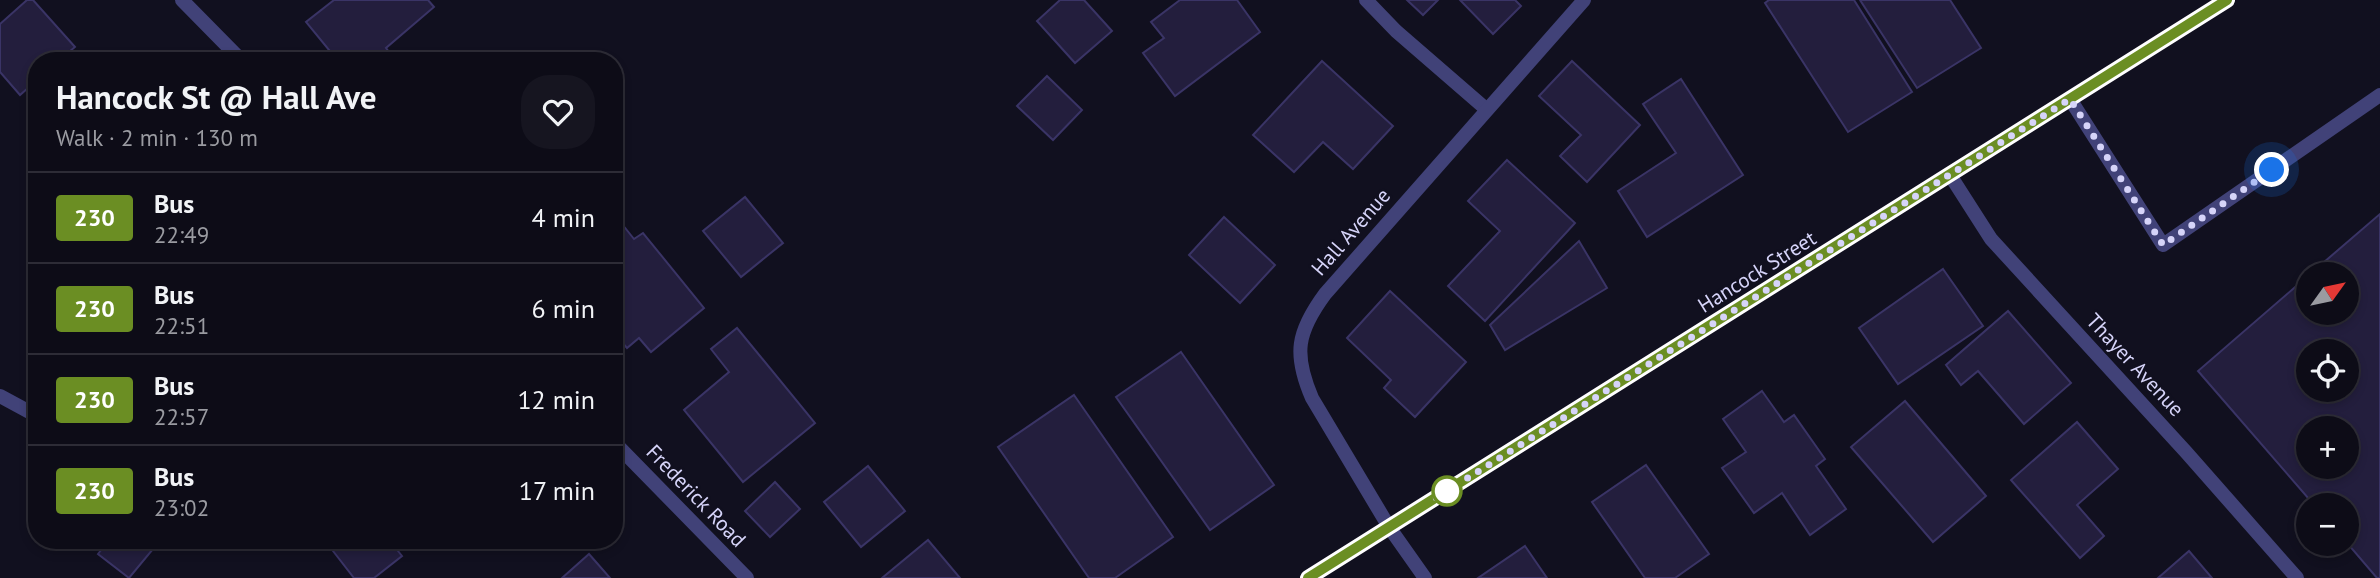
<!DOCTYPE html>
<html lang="en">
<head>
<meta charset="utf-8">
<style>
  :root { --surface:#0d0c17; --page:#161520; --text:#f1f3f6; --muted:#9a9ba1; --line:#2d2c36 }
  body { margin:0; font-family:"PT Sans",sans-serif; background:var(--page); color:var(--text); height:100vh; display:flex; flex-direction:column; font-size:26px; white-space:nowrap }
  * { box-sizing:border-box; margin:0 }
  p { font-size:23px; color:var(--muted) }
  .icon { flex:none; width:38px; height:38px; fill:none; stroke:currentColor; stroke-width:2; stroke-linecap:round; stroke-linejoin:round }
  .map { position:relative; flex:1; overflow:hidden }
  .details { position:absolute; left:28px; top:52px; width:595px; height:497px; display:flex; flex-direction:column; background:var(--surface); border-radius:28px; box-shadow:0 4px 10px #0003,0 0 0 2px var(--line) }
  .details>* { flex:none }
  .badge { padding:0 14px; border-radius:5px; font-size:24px; line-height:46px }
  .needle { width:46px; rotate:57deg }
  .fabs { position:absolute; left:2296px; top:262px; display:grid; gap:14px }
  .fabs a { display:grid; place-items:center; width:63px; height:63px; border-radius:50%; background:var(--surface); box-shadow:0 4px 10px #0003,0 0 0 2px var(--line); font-size:35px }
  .you { position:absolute; width:35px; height:35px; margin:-18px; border:5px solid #fff; border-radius:50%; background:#1a73e8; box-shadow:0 0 0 10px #1a73e833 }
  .map>.badge { position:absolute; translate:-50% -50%; box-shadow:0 0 0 4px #fff }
  .round { display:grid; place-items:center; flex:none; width:74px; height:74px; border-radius:28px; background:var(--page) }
  .headline { display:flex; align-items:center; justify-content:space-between; height:119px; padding:0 28px }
  h1 { font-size:33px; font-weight:600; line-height:52px }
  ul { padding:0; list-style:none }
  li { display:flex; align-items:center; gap:21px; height:91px; padding:0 28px; border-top:2px solid var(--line) }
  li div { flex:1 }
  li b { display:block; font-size:26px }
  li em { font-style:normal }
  li .badge { min-width:77px; font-weight:700; text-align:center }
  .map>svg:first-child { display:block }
  .building { fill:#231e3d; stroke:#3a3466; stroke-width:2; fill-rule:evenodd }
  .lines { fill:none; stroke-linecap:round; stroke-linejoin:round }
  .service { stroke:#414278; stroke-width:14 }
  .minor { stroke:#414278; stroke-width:14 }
  .secondary { stroke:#787cec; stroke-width:14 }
  .line-casing { stroke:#fff; stroke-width:16 }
  .line { stroke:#6b8e23; stroke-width:10 }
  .walk { stroke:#d6d4f9; stroke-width:7; stroke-dasharray:0 12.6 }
  .stop-dot { fill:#fff; stroke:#6b8e23; stroke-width:3.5 }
  .labels { text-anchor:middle; stroke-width:5; stroke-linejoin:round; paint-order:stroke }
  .street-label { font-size:21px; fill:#d6d4f9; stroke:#11101f }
</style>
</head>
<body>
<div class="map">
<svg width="2380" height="578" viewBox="0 0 2380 578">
  <rect width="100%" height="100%" fill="#11101f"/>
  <!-- building -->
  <g class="building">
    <polygon points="27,0 33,0 75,47 58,61 37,61 37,80 20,95 0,72 0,24"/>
    <polygon points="334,0 428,0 434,7 386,48 393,57 388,61 338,61 306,22"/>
    <polygon points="1060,0 1084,0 1112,31 1075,63 1037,21"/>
    <polygon points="1180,0 1237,0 1260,32 1175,96 1143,53 1164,38 1151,22"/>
    <polygon points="1407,0 1438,0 1423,15"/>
    <polygon points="1460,0 1515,0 1521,6 1493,34"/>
    <polygon points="1769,0 1854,0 1912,92 1848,132 1765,3"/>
    <polygon points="1860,0 1950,0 1981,48 1917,88"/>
    <polygon points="1322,61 1393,126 1353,169 1323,142 1294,172 1253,135"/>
    <polygon points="1572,61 1640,125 1587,182 1560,156 1581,135 1539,96"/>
    <polygon points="1047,76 1082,110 1053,140 1017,106"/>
    <polygon points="1681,79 1743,175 1647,237 1618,191 1676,153 1643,104"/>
    <polygon points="1507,160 1575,223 1485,321 1448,286 1500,231 1468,201"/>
    <polygon points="745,197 783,243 741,277 703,231"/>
    <polygon points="614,214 634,239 643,233 704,308 651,352 639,338 627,348 614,333"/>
    <path d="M2380,214V578H2377L2347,543V506H2315L2198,371L2308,276V313H2347V275H2309ZM2308,352H2347V390H2308ZM2308,429H2347V467H2308Z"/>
    <polygon points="1224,217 1275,265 1240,303 1189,255"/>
    <polygon points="1579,241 1607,288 1505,350 1490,325"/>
    <polygon points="1943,269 1983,326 1898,384 1859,328"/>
    <polygon points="1390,291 1466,362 1415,417 1384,388 1391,380 1347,338"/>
    <polygon points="2008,311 2071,383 2024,424 1978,371 1961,385 1946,365"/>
    <polygon points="737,328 815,423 743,482 684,410 729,372 711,349"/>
    <polygon points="1181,352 1274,485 1210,530 1116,397"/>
    <polygon points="1762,391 1784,422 1794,415 1825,459 1816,466 1846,509 1810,535 1782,493 1754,513 1722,468 1746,452 1723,419"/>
    <polygon points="1074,395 1173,537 1115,578 1089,578 998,447"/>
    <polygon points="1905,401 1986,496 1933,542 1851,447"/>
    <polygon points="2077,422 2118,469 2077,505 2104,536 2080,558 2011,480"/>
    <polygon points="1646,465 1709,554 1675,578 1645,578 1592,502"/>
    <polygon points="868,466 905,511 861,547 824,502"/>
    <polygon points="775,482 800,509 770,537 745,511"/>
    <polygon points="928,540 960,578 882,578"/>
    <polygon points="108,541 155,541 158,543 129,578 98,554"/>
    <polygon points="345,541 390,541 402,556 374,578 354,578 333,551"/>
    <polygon points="1525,546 1547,578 1478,578"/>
    <polygon points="2189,551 2212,578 2158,578"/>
    <polygon points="589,554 610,578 562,578"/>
  </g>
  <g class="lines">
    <!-- service -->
    <g class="service">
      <polyline points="2070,99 2163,245 2380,95"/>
      <polyline points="0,396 37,416"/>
      <polyline points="1389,527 1425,578"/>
    </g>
    <!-- minor -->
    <g class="minor">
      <polyline points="182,0 242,61"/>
      <polyline points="1366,0 1396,31 1486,109"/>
      <polyline points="1950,175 1991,239 2186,452 2297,578"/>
      <polyline points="614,442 747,578"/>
      <path d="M1389,527L1312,398C1293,354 1297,332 1325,294L1584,0"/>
    </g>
    <!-- secondary -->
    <polyline class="secondary" points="1308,578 2227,0"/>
  </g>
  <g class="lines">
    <defs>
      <polyline id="line" points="1308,578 2227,0"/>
    </defs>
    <!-- line casing -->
    <use href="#line" class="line-casing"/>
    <!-- line -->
    <use href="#line" class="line"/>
    <!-- walk -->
    <polyline class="walk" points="1447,491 1436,498 2070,99 2163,245 2272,170"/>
  </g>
  <!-- markers -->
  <circle class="stop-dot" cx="1447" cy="491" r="14"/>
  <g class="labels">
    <!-- street labels -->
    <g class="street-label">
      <text transform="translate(1351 232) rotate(-49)" y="7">Hall Avenue</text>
      <text transform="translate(1757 272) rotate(-32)" y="7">Hancock Street</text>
      <text transform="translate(2135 365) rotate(47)" y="7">Thayer Avenue</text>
      <text transform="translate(696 496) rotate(46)" y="7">Frederick Road</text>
    </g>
  </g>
</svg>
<div class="fabs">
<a><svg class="needle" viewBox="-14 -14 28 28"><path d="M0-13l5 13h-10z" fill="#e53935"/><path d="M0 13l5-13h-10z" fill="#9a9ba1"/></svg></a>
<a><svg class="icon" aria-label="locate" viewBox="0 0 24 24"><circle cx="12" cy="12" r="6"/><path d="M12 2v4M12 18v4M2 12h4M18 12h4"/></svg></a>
<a>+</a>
<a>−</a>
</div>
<div class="you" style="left:2272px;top:170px"></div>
<section class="details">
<div class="headline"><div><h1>Hancock St @ Hall Ave</h1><p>Walk · 2 min · 130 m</p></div><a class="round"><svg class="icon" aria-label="heart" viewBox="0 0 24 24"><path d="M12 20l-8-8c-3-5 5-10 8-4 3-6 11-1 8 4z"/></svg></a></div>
<ul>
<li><span class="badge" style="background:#6b8e23;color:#fff">230</span><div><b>Bus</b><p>22:49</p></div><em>4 min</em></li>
<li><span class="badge" style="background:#6b8e23;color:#fff">230</span><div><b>Bus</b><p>22:51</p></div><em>6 min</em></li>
<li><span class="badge" style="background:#6b8e23;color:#fff">230</span><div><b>Bus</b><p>22:57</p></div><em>12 min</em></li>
<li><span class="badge" style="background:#6b8e23;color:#fff">230</span><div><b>Bus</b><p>23:02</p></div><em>17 min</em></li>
</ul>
</section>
</div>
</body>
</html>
